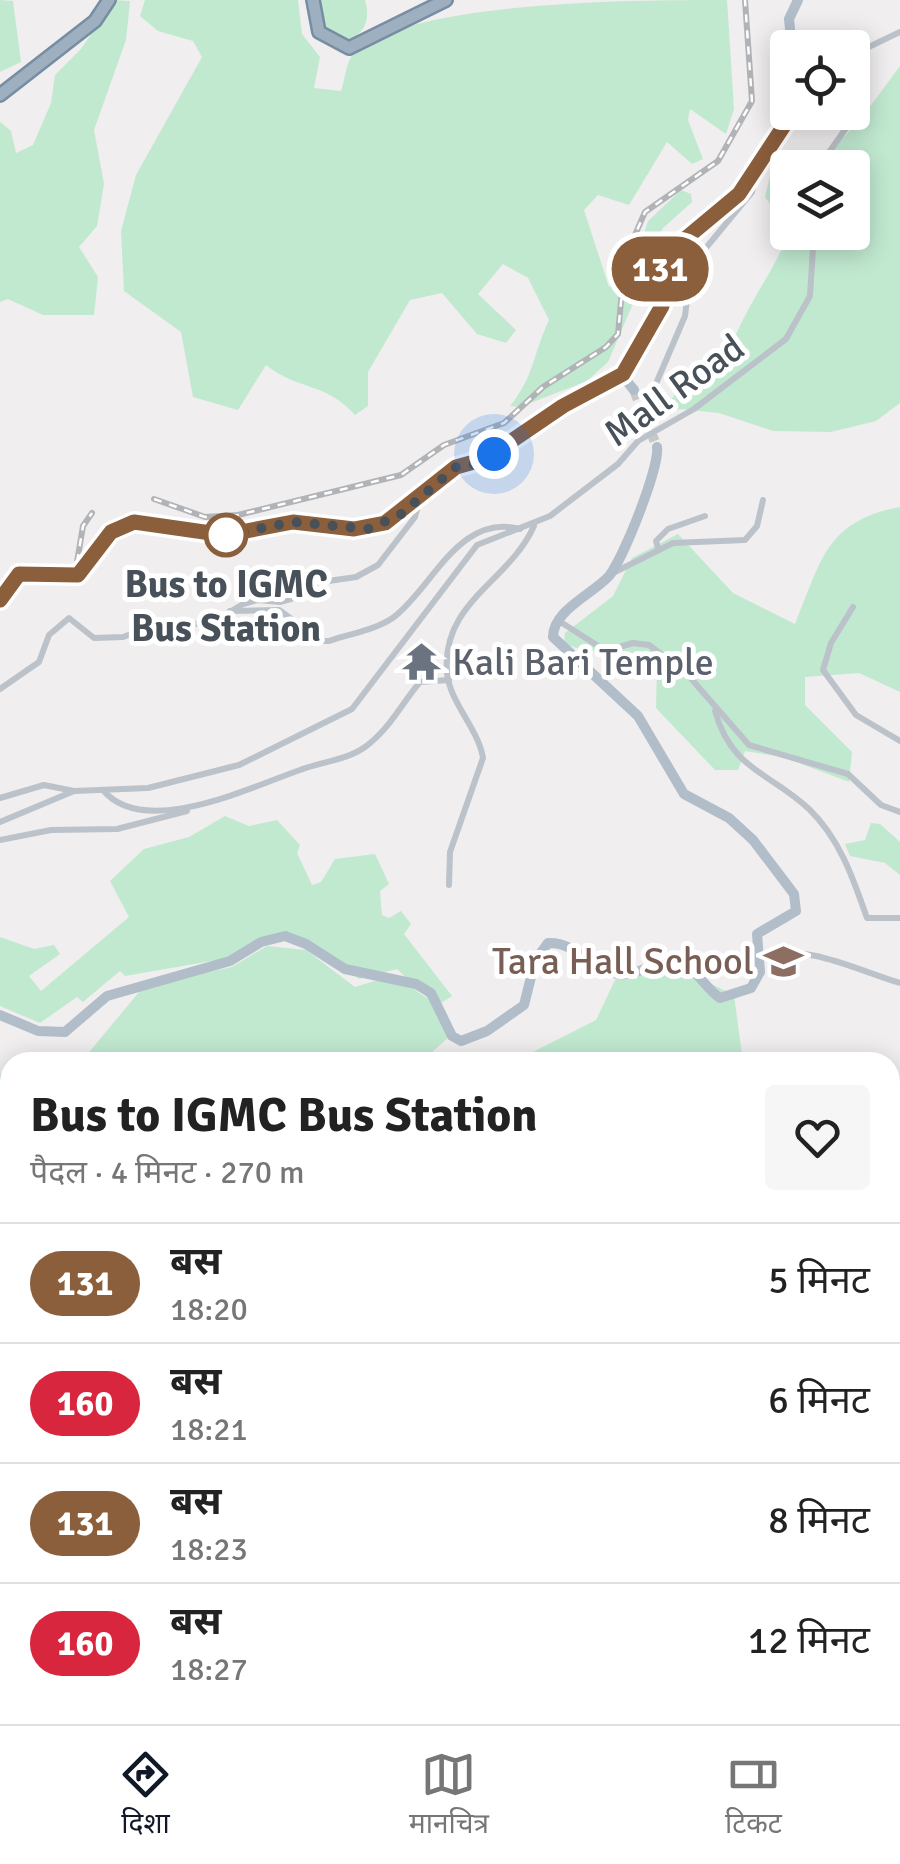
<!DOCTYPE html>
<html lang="hi">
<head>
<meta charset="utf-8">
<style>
  :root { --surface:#fff; --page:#f6f6f6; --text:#222; --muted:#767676; --line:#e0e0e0; --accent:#111827 }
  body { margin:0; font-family:Signika,"Noto Sans Devanagari",sans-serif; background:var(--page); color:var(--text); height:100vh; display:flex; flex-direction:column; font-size:38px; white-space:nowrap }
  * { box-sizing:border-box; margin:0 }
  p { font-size:32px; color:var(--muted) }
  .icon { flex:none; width:55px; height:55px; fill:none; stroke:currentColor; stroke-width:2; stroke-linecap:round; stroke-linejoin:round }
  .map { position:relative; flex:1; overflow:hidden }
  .details { position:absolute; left:0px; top:1052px; width:900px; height:672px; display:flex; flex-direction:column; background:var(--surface); border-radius:30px 30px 0 0; box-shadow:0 5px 25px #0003 }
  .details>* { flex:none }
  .badge { padding:0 20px; border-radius:32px; font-size:35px; line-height:65px }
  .tools { position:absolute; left:770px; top:30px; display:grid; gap:20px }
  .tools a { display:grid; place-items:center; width:100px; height:100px; border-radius:10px; background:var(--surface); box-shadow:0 5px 25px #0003; font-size:50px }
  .you { position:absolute; width:50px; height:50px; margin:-25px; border:8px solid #fff; border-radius:50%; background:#1a73e8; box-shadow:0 0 0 15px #1a73e833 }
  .map>.badge { position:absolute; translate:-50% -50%; box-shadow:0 0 0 5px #fff }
  .round { display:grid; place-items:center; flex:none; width:105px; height:105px; border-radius:10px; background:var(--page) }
  .summary { display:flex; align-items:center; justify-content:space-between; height:170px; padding:0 30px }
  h1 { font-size:48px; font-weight:800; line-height:75px }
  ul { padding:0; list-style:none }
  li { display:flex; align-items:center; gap:30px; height:120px; padding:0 30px; border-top:2px solid var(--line) }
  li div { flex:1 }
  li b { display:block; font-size:38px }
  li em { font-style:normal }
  li .badge { min-width:110px; font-weight:700; text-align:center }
  .tabs { display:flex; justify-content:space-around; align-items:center; height:140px; border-top:2px solid var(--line); background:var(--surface); font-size:28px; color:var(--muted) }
  .tabs a { display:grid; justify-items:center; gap:5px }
  .tabs .on { color:var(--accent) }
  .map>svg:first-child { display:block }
  .green { fill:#c1e9d0 }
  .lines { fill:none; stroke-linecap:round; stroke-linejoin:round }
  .primary-tunnel { stroke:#c6c7c9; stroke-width:10; stroke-dasharray:10 5; stroke-linecap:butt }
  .trunk-casing { stroke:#768da3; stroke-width:16 }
  .minor { stroke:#bbc2c9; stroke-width:6 }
  .secondary { stroke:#bcc5ce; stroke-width:9 }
  .primary { stroke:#b1beca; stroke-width:10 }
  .trunk { stroke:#9eb0c0; stroke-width:11 }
  .rail-casing { stroke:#b1b3b7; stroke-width:6 }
  .rail { stroke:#fff; stroke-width:2.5; stroke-dasharray:8; stroke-linecap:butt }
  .line-casing { stroke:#fff; stroke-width:22 }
  .line { stroke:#8b5e3c; stroke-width:15 }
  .walk { stroke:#485159; stroke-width:10; stroke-dasharray:0 18 }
  .stop-dot { fill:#fff; stroke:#8b5e3c; stroke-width:5 }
  .labels { text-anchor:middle; stroke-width:10; stroke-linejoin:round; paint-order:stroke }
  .street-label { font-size:38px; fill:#485159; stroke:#fff }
  .stop-label { font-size:38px; font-weight:bold; fill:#485159; stroke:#fff }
  .worship-label { font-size:38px; fill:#5b616d; stroke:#fff; text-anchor:start }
  .education-label { font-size:38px; fill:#785e54; stroke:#fff; text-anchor:end }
</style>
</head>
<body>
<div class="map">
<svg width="900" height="1724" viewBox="0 0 900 1724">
  <rect width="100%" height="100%" fill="#f0eeee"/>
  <!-- green -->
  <g class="green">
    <polygon points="0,0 13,1 21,62 0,72"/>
    <polygon points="114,0 130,1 126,40 94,130 104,184 97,226 79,247 98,277 94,315 43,315 8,299 0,302 0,122 11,131 16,153 33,145 51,103 55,75 81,49"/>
    <path d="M145,0H298L302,34L320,57L314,88L341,91C345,80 346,63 353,54C408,0 639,0 727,0L734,109L726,134L690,109L688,120L703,159L692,164L667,142L629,205L598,195L584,210L609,287L632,263L641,285L608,362L587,381L520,407L510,406C534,377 533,354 549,320L528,278L503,264L478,294L516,330L506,343L477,334L442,293L410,300L368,372V406L355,415C326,382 299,391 266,365L238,410L193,397L181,332L124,291L121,231L136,175L202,57L193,41L158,31L140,16Z"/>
    <path d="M309,0H365C373,28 358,40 330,45L314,33Z"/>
    <path d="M900,66V403L876,421L831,432L773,431L719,413L680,409L648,419L651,404L669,403L696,362L732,344C748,303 774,271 789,233L852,232V168L801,167C845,148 872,103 900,66Z"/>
    <polygon points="772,168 787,169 787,226 765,197"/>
    <polygon points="681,190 691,194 692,202 663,228 651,249 639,249 648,221"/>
    <path d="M900,507V692L859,673L805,677V705L852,752L849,782L783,757L745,751L738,770H715L656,708L657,668C622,645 597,659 564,643L565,633L613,596L632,558L678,534L733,593L795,624C821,562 825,521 900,507Z"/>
    <polygon points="225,816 249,826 277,820 300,845 297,853 312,885 321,882 335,859 375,854 389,884 380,891 382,915 389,918 401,911 411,924 404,934 452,996 436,1006 449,1037 421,1062 81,1062 144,986 232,967 267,946 306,950 355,987 394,975 428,999 397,969 359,979 307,941 269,936 229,958 125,976 120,971 83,1002 77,997 40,1023 0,1006 0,937 34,949 54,945 60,954 29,976 41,991 129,917 110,881 144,849 189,837"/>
    <polygon points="871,823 880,824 900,842 900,875 885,863 850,856 845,844 865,840"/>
    <polygon points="676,967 734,995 743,1062 530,1062 531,1053 596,1020 617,976"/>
    <polygon points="0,1073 10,1090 10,1715 268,1715 270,1724 0,1724"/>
    <polygon points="900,1321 900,1724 387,1724 391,1715 890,1715 890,1332"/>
  </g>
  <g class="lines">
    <!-- primary-tunnel -->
    <polyline class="primary-tunnel" points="634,390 657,447"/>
    <defs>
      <g id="trunk">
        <polyline points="313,0 319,32 349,48 446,0"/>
        <polyline points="0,95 95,21 109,0"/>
      </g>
    </defs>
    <!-- trunk casing -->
    <use href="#trunk" class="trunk-casing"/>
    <!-- minor -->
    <g class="minor">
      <polyline points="852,55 900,32"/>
      <polyline points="818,168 851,121 852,98"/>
      <polyline points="639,439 646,407 685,316 687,300 682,277 752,192 756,173"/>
      <polyline points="658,548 656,541 668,529 705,516"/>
      <polyline points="615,572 673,543 745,540 757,526 763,500"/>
      <polyline points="853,607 831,643 823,670 856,715 900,741"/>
      <path d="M230,611L279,610L322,641H329C349,634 376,630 394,617C433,587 459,513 520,529"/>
      <polyline points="559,621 606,651 633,643 649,645 687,674 749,745 848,774 881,805 900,812"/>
      <polyline points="0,689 39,662 49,635 69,618 94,638 123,637 166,621 208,625 243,604 257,600 280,602 294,598 308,584 356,577 378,565 415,517 420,499"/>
      <path d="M715,711C732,771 770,772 809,809C840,839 853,878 867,918H900"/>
      <path d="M103,790C144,840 253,786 300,770C321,762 347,760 365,747C389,730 402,703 420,682L449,680"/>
      <polyline points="0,798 44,785 74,791"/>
      <polyline points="0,822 74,791 148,788 239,765 352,709 477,545 550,516 618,464 638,441 694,409 786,339 810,296 814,232"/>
      <polyline points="0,840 51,830 117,829 187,811"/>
      <path d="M449,885L450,852L483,758C478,728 450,703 447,673C441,602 509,582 534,526"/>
      <path d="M758,956C806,943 854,969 900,983"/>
      <polyline points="839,1715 854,1724"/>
      <polyline points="50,1724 57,1715"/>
      <polyline points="70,1724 75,1715"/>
    </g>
    <!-- secondary -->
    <polyline class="secondary" points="0,600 19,574 77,575 111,532 134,522 225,535 293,522 354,529 385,523 456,467 485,459 563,406 623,374"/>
    <!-- primary -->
    <g class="primary">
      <polyline points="792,48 789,19 798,0"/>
      <polyline points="634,390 625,379 623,368 662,305 660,269 685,239 739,194 793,112"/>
      <path d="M0,1015L38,1031L65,1032L107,996L230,961L261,942L285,936L306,944L345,969L416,984L431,993L452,1036L461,1041L487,1031L524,1005L535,961L548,943C576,941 592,971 619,974C641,977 660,955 679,961C695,967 706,989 720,998L751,988L760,972L757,934L796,911L794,894L753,840L729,818L684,794L638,716L553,637C553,610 593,594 609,576C623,559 660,467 657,447"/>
    </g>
    <!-- trunk -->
    <use href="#trunk" class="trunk"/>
    <defs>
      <g id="rail">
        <polyline points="154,499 205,517 238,515 401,475 444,445 504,423 543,387 606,347 618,334 625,258 645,212 718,161 752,101 745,0"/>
        <polyline points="77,562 83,526 92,513"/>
      </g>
    </defs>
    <!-- rail casing -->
    <use href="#rail" class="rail-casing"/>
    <!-- rail -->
    <use href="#rail" class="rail"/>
  </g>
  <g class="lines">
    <defs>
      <polyline id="line" points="0,600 19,574 78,575 111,532 134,522 225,535 293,522 354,529 385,523 456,467 485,459 563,406 623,374 662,306 660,269 685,239 739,194 793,112"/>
    </defs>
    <!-- line casing -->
    <use href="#line" class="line-casing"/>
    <!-- line -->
    <use href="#line" class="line"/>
    <!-- walk -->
    <polyline class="walk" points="226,535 293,522 368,529 400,515 456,467 475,464 494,454"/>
  </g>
  <!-- icons -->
  <defs>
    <symbol id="temple-bare" viewBox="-9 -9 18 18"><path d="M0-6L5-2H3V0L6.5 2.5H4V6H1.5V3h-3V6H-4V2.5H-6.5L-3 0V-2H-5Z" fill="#6b7280" stroke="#fff" stroke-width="2.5" paint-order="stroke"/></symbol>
    <symbol id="school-bare" viewBox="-9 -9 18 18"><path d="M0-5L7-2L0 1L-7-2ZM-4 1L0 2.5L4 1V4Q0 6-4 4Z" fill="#8d6e63" stroke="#fff" stroke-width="2.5" paint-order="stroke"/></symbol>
  </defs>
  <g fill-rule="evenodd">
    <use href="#temple-bare" x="394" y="634" width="55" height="55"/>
    <use href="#school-bare" x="756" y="934" width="55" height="55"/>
  </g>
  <!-- markers -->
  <circle class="stop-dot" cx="226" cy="535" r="20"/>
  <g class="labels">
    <!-- street labels -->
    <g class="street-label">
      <text transform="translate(674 390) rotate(-36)" y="13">Mall Road</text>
    </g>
    <!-- stop labels -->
    <g class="stop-label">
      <text x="226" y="597">Bus to IGMC<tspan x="226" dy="44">Bus Station</tspan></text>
    </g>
    <!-- worship labels -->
    <g class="worship-label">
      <text x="452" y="675">Kali Bari Temple</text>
    </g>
    <!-- education labels -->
    <g class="education-label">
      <text x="754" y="974">Tara Hall School</text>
    </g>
  </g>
</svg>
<div class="tools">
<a><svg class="icon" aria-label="locate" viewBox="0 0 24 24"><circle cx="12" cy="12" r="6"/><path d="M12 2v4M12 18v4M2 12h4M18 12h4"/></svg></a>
<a><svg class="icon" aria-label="layers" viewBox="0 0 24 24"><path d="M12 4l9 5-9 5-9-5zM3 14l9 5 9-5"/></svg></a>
</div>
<div class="you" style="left:494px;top:454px"></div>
<b class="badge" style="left:660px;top:269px;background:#8b5e3c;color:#fff">131</b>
<section class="details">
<div class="summary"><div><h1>Bus to IGMC Bus Station</h1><p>पैदल · 4 मिनट · 270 m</p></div><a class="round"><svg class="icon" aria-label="heart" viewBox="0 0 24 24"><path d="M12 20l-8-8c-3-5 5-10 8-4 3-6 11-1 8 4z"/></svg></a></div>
<ul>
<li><span class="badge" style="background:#8b5e3c;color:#fff">131</span><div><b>बस</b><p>18:20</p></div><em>5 मिनट</em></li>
<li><span class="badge" style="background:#d7263d;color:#fff">160</span><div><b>बस</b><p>18:21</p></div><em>6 मिनट</em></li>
<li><span class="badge" style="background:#8b5e3c;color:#fff">131</span><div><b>बस</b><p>18:23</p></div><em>8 मिनट</em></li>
<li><span class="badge" style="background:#d7263d;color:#fff">160</span><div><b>बस</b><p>18:27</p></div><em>12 मिनट</em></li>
</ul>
</section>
</div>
<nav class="tabs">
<a class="on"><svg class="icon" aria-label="directions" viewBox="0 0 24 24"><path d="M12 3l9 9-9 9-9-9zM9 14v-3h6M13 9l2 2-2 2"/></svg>दिशा</a>
<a><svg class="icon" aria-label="map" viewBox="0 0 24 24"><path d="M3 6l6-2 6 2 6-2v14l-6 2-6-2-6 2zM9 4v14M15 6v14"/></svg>मानचित्र</a>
<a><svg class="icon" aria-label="tickets" viewBox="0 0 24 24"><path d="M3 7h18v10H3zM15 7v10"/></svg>टिकट</a>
</nav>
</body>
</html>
